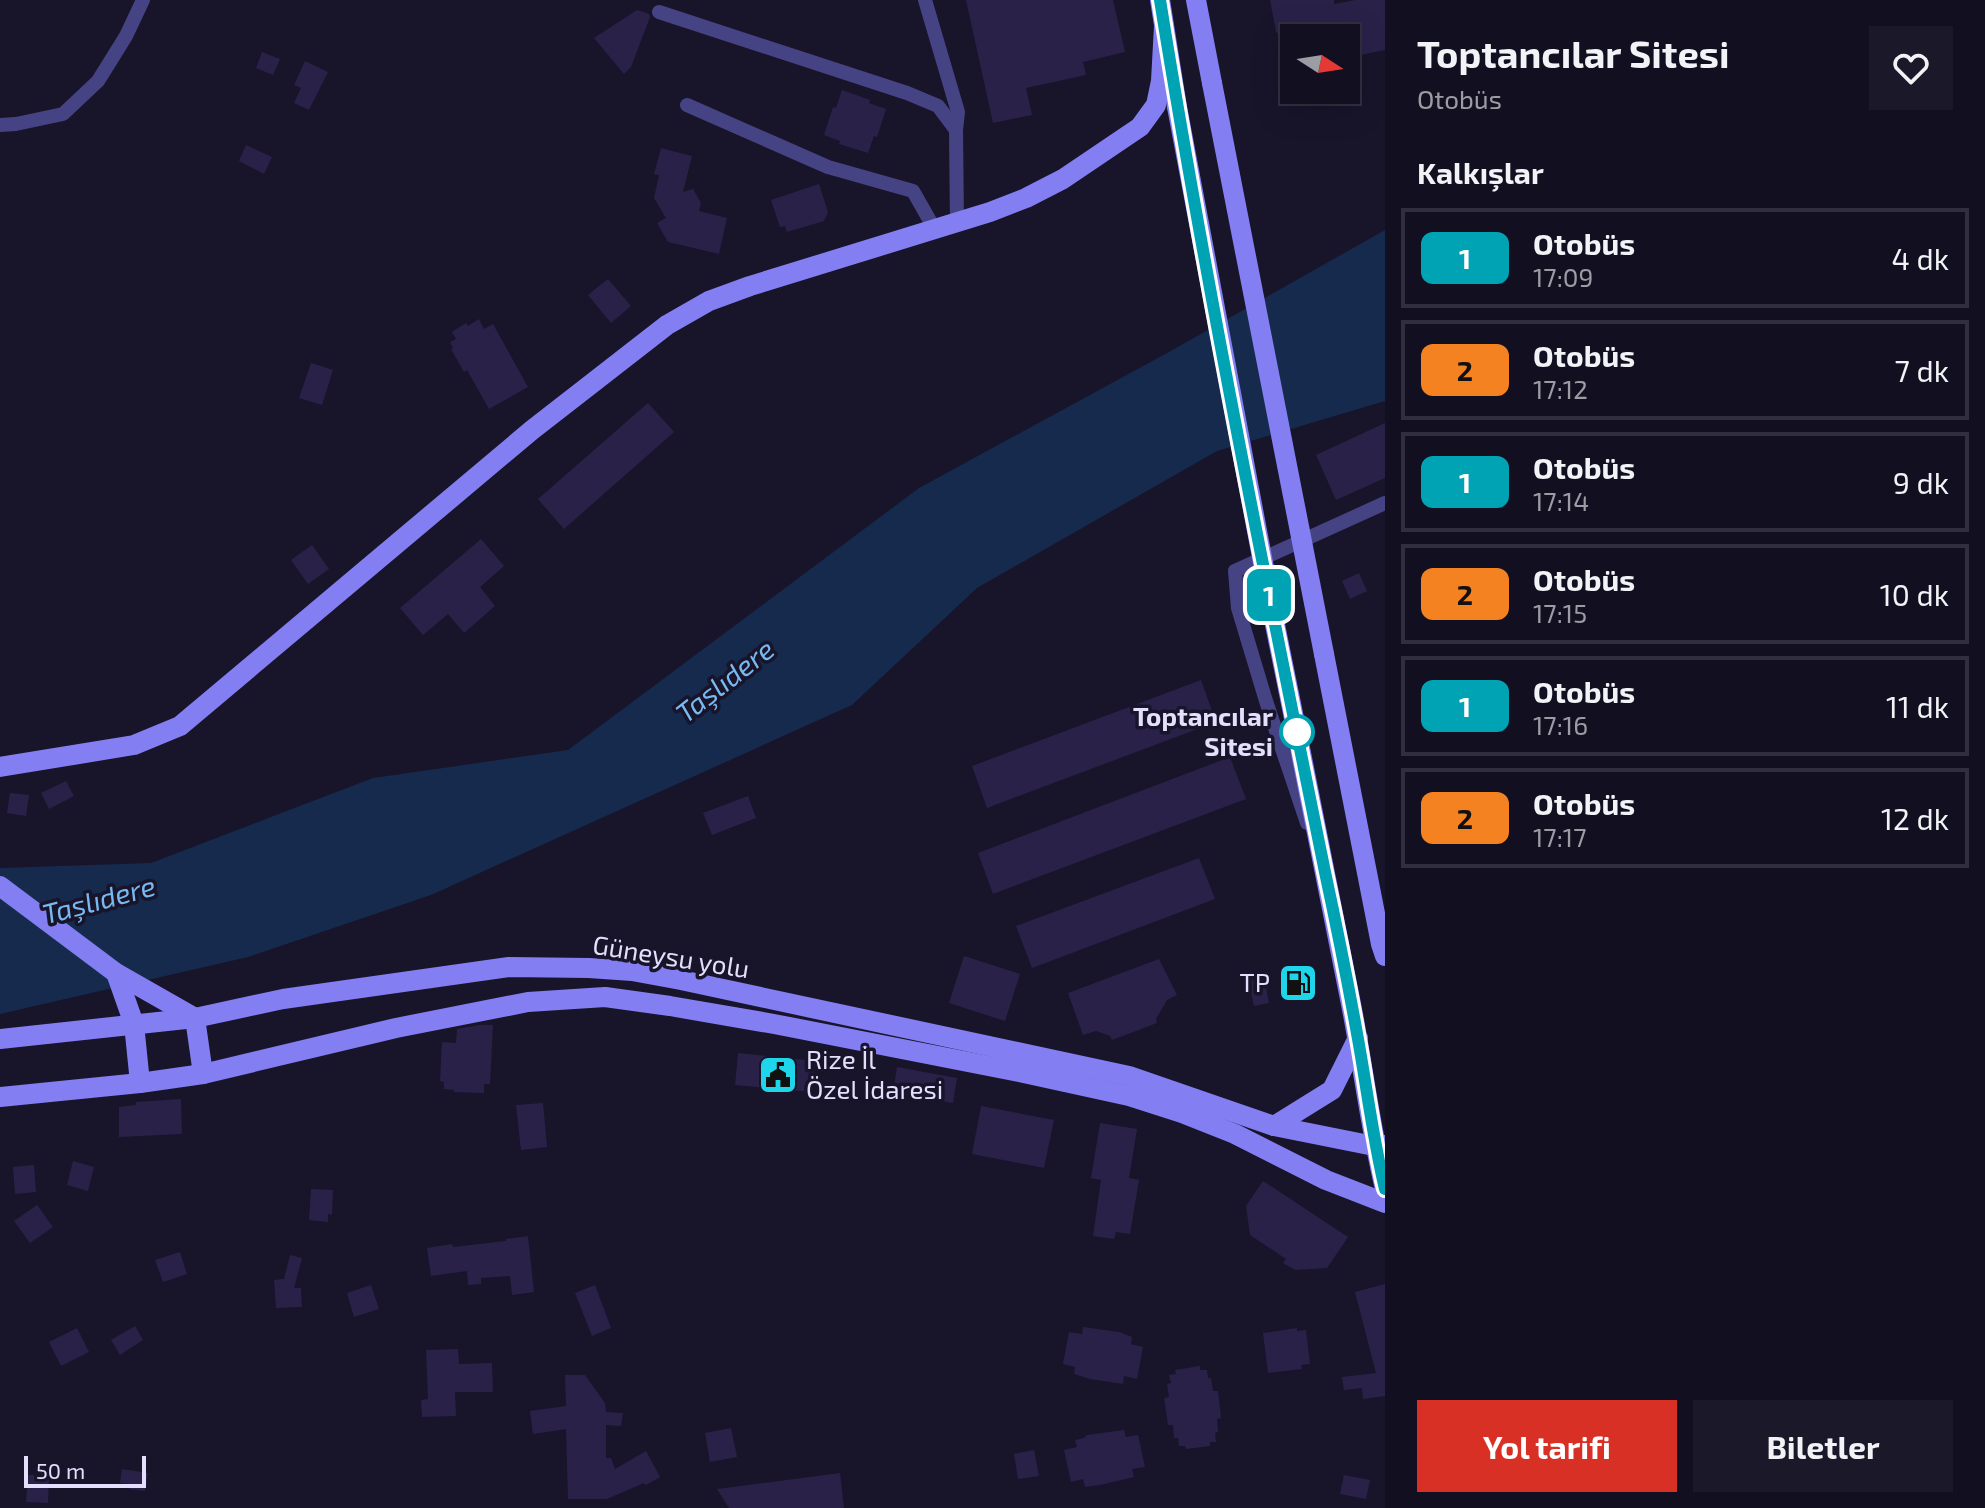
<!DOCTYPE html>
<html lang="tr">
<head>
<meta charset="utf-8">
<style>
  :root { --surface:#120f20; --page:#1b1829; --text:#f1f3f6; --muted:#9c9ca5; --line:#312f3e; --accent:#d93025 }
  body { margin:0; font-family:"Exo 2",sans-serif; background:var(--page); color:var(--text); height:100vh; display:flex; flex-direction:column; font-size:30px; white-space:nowrap }
  * { box-sizing:border-box; margin:0 }
  p { font-size:26px; color:var(--muted) }
  .icon { flex:none; width:44px; height:44px; fill:none; stroke:currentColor; stroke-width:2; stroke-linecap:round; stroke-linejoin:round }
  .map { position:relative; flex:1; overflow:hidden }
  .panel { display:flex; flex-direction:column; background:var(--surface); width:600px }
  .panel>* { flex:none }
  .badge { padding:0 16px; border-radius:12px; font-size:28px; line-height:52px }
  .needle { width:52px; rotate:102deg }
  .controls { position:absolute; left:1280px; top:24px; display:grid; gap:16px }
  .controls a { display:grid; place-items:center; width:80px; height:80px; border-radius:0px; background:var(--surface); box-shadow:0 8px 32px #0002,0 0 0 2px var(--line); font-size:40px }
  .scale { position:absolute; left:24px; bottom:20px; width:122px; box-sizing:border-box; padding-left:8px; border:4px solid #e3dffc; border-top:0; font-size:22px; line-height:28px; white-space:nowrap; color:#e3dffc; -webkit-text-stroke:6px #18142a; paint-order:stroke }
  .map>.badge { position:absolute; translate:-50% -50%; box-shadow:0 0 0 4px #fff }
  h2 { padding:0 32px; font-size:30px; line-height:72px }
  .round { display:grid; place-items:center; flex:none; width:84px; height:84px; border-radius:0px; background:var(--page) }
  .head { display:flex; align-items:center; justify-content:space-between; height:136px; padding:0 32px }
  h1 { font-size:38px; font-weight:700; line-height:60px }
  .action { display:flex; gap:16px; margin-top:auto; padding:16px 32px }
  .action a { flex:1; height:92px; border-radius:0px; background:var(--accent); color:#fff; font-size:32px; font-weight:700; line-height:92px; text-align:center }
  .action a+a { background:var(--page); color:var(--text) }
  ul { padding:0; list-style:none }
  li { display:flex; align-items:center; gap:24px; height:100px; margin:0 16px 12px; padding:0 16px; border:4px solid var(--line); border-radius:0px }
  li div { flex:1 }
  li b { display:block; font-size:30px }
  li em { font-style:normal }
  li .badge { min-width:88px; font-weight:700; text-align:center }
  main { display:flex; flex:1; min-height:0 }
  .map>svg:first-child { display:block }
  .water { fill:#152a4d }
  .building { fill:#2a2149 }
  .lines { fill:none; stroke-linecap:round; stroke-linejoin:round }
  .street { stroke:#464384; stroke-width:14 }
  .secondary { stroke:#837ff3; stroke-width:20 }
  .secondary-bridge { stroke:#837ff3; stroke-width:20 }
  .line-casing { stroke:#fff; stroke-width:18 }
  .line { stroke:#00a3b4; stroke-width:12 }
  .stop-dot { fill:#fff; stroke:#00a3b4; stroke-width:4 }
  .labels { text-anchor:middle; stroke-width:7; stroke-linejoin:round; paint-order:stroke }
  .stop-label { font-size:26px; font-weight:bold; fill:#e3dffc; stroke:#18142a; text-anchor:end }
  .street-label { font-size:26px; fill:#e3dffc; stroke:#18142a }
  .poi-label { font-size:26px; fill:#e3dffc; stroke:#18142a; text-anchor:end }
  .water-label { font-size:28px; font-style:italic; fill:#77b9f2; stroke:#18142a }
</style>
</head>
<body>
<main>
<div class="map">
<svg width="1385" height="1508" viewBox="0 0 1385 1508">
  <rect width="100%" height="100%" fill="#18142a"/>
  <!-- water -->
  <polygon class="water" points="1385,230 1385,401 1217,451 977,588 852,705 431,895 248,957 0,1014 0,868 151,863 373,778 568,750 919,488 1167,353"/>
  <!-- building -->
  <g class="building">
    <polygon points="966,0 1113,0 1125,52 1083,62 1086,75 1026,88 1032,115 993,123"/>
    <polygon points="1270,0 1334,0 1334,4 1356,0 1385,0 1385,50 1346,58 1346,38 1294,38 1294,44 1276,32"/>
    <polygon points="637,10 649,14 650,17 631,67 624,74 594,38"/>
    <polygon points="262,52 280,59 273,75 256,68"/>
    <polygon points="305,61 328,72 309,110 294,103 301,88 294,85"/>
    <polygon points="842,90 870,100 869,103 886,109 877,137 874,136 868,153 839,144 840,141 824,135 833,107 836,108"/>
    <polygon points="246,145 272,157 264,174 239,161"/>
    <polygon points="661,148 692,156 683,192 693,189 701,203 699,211 727,218 719,254 668,242 657,223 666,218 654,198 659,175 654,174"/>
    <polygon points="819,184 828,212 824,221 787,232 785,226 780,227 771,200"/>
    <polygon points="608,279 631,306 611,323 588,295"/>
    <polygon points="479,319 484,329 493,324 528,387 489,409 467,370 464,372 451,349 453,348 450,342 456,339 452,332 466,323 468,326"/>
    <polygon points="311,363 333,370 322,405 299,398"/>
    <polygon points="648,403 674,432 564,529 538,499"/>
    <polygon points="1385,423 1385,478 1336,500 1316,455"/>
    <polygon points="481,539 504,566 480,587 495,606 464,633 448,614 423,635 400,608"/>
    <polygon points="312,545 329,569 308,584 291,560"/>
    <polygon points="1359,573 1367,591 1350,599 1342,581"/>
    <polygon points="1201,680 1216,722 987,808 972,766"/>
    <polygon points="1230,757 1246,799 993,894 978,853"/>
    <polygon points="66,781 74,796 49,809 41,793"/>
    <polygon points="10,793 29,795 26,816 7,813"/>
    <polygon points="748,796 756,818 712,835 703,813"/>
    <polygon points="1199,858 1215,899 1032,968 1016,926"/>
    <polygon points="964,956 1020,974 1005,1021 949,1003"/>
    <polygon points="1159,959 1177,995 1167,1000 1156,1019 1157,1023 1112,1040 1110,1036 1096,1031 1083,1035 1068,993"/>
    <polygon points="1263,972 1269,1003 1254,1006 1247,975"/>
    <polygon points="480,1025 493,1025 490,1084 484,1084 484,1093 454,1092 454,1090 444,1089 444,1082 440,1081 442,1042 456,1043 457,1029"/>
    <polygon points="738,1053 815,1061 812,1092 735,1085"/>
    <polygon points="897,1067 957,1078 953,1103 893,1093"/>
    <polygon points="181,1099 182,1134 119,1137 119,1107 136,1105 136,1102"/>
    <polygon points="543,1103 547,1147 521,1150 516,1105"/>
    <polygon points="981,1106 1054,1120 1044,1168 972,1154"/>
    <polygon points="1100,1123 1137,1129 1129,1178 1139,1180 1130,1234 1116,1232 1114,1239 1093,1236 1101,1180 1091,1178"/>
    <polygon points="73,1161 94,1167 88,1191 67,1185"/>
    <polygon points="34,1165 36,1192 15,1194 13,1167"/>
    <polygon points="1263,1181 1348,1237 1327,1268 1295,1270 1283,1263 1286,1259 1250,1235 1246,1206"/>
    <polygon points="311,1189 333,1190 332,1215 328,1214 328,1222 309,1220"/>
    <polygon points="37,1205 53,1227 30,1243 14,1221"/>
    <polygon points="528,1236 534,1292 512,1295 510,1276 481,1278 481,1284 468,1285 467,1271 431,1276 427,1248 452,1244 453,1247 506,1241 506,1239"/>
    <polygon points="180,1252 187,1274 163,1282 155,1260"/>
    <polygon points="290,1255 302,1258 294,1288 301,1288 302,1307 276,1308 274,1280 284,1279"/>
    <polygon points="1385,1284 1385,1396 1363,1399 1362,1388 1344,1390 1342,1377 1376,1373 1355,1292"/>
    <polygon points="371,1285 379,1309 354,1317 347,1293"/>
    <polygon points="595,1285 611,1328 592,1336 575,1293"/>
    <polygon points="135,1326 143,1340 120,1355 111,1340"/>
    <polygon points="1083,1327 1119,1332 1132,1337 1131,1344 1143,1347 1137,1379 1124,1376 1123,1384 1090,1379 1074,1374 1075,1367 1063,1364 1069,1332 1082,1334"/>
    <polygon points="77,1328 89,1352 61,1366 49,1342"/>
    <polygon points="1297,1328 1297,1331 1306,1330 1310,1364 1301,1365 1302,1369 1268,1373 1263,1333"/>
    <polygon points="458,1349 459,1364 492,1363 493,1392 455,1392 456,1416 422,1417 421,1400 428,1399 426,1350"/>
    <polygon points="1200,1366 1200,1370 1207,1370 1208,1378 1211,1378 1213,1391 1218,1391 1221,1418 1217,1419 1218,1432 1215,1433 1216,1442 1210,1442 1210,1446 1186,1449 1185,1446 1179,1446 1178,1438 1174,1438 1173,1425 1168,1425 1164,1398 1169,1397 1167,1384 1171,1383 1169,1375 1176,1374 1175,1370"/>
    <polygon points="565,1375 585,1375 605,1403 606,1412 623,1413 621,1426 606,1425 606,1458 611,1458 615,1469 646,1451 660,1477 646,1485 644,1483 607,1499 568,1499 566,1429 533,1434 530,1411 566,1406"/>
    <polygon points="731,1428 737,1457 710,1462 705,1433"/>
    <polygon points="1124,1430 1126,1437 1138,1435 1145,1467 1132,1469 1134,1477 1100,1485 1085,1487 1083,1479 1071,1482 1064,1450 1077,1447 1075,1440 1084,1438 1087,1435"/>
    <polygon points="1034,1450 1039,1476 1018,1479 1014,1454"/>
    <polygon points="122,1469 148,1473 145,1491 129,1489 130,1484 120,1483"/>
    <polygon points="840,1473 844,1508 729,1508 717,1489"/>
    <polygon points="28,1475 49,1476 48,1503 26,1502"/>
    <polygon points="1344,1475 1370,1480 1366,1499 1340,1494"/>
  </g>
  <g class="lines">
    <!-- street -->
    <g class="street">
      <polyline points="925,0 958,112 956,130 957,223"/>
      <polyline points="659,12 907,93 938,106 956,130"/>
      <polyline points="687,105 828,167 913,191 934,228"/>
      <polyline points="0,125 16,124 63,114 98,81 126,36 143,0"/>
      <polyline points="1307,823 1266,701 1238,608 1235,571 1385,503"/>
    </g>
    <!-- secondary -->
    <g class="secondary">
      <polyline points="1160,0 1177,107"/>
      <polyline points="1196,0 1212,83"/>
      <path d="M1271,605C1298,738 1325,870 1351,1004C1363,1065 1370,1127 1385,1189"/>
      <polyline points="1324,654 1381,944 1385,956"/>
      <polyline points="0,767 134,745 180,726 532,430 667,325 709,301 750,286 990,212 1026,198 1063,179 1140,127 1156,105 1161,81 1164,26"/>
      <polyline points="0,886 116,973 195,1018 203,1074"/>
      <polyline points="116,973 134,1024 140,1083"/>
      <polyline points="0,1039 195,1018 283,999 509,967 589,968 632,971 681,980 1129,1076 1274,1126 1374,1146 1385,1145"/>
      <polyline points="0,1097 140,1083 203,1074 396,1028 528,1002 605,997 670,1006 774,1024 1019,1072 1129,1096 1182,1113 1235,1134 1326,1180 1385,1203"/>
      <polyline points="1274,1126 1332,1090 1358,1038"/>
    </g>
    <!-- secondary-bridge -->
    <g class="secondary-bridge">
      <polyline points="1212,83 1324,654"/>
      <polyline points="1177,107 1271,605"/>
    </g>
  </g>
  <g class="lines">
    <defs>
      <path id="line" d="M1160,0C1207,292 1266,582 1325,872C1337,928 1348,983 1358,1039C1367,1089 1373,1139 1385,1189"/>
    </defs>
    <!-- line casing -->
    <use href="#line" class="line-casing"/>
    <!-- line -->
    <use href="#line" class="line"/>
  </g>
  <!-- icons -->
  <defs>
    <symbol id="fuel-square" viewBox="-11 -11 22 22"><rect x="-9" y="-9" width="18" height="18" rx="4" fill="#1ed5ea" stroke="#18142a"/><path d="M-5.5-6h7V0h2V4h1.3V-2.5L3-4.5l.8-.8L6-3V5H2.5V1h-1V6h-7ZM-4.2-4.7v3.2H.2V-4.7Z" fill="#111"/></symbol>
    <symbol id="civic-square" viewBox="-11 -11 22 22"><rect x="-9" y="-9" width="18" height="18" rx="4" fill="#1ed5ea" stroke="#18142a"/><path d="M-.6-6.5H3V-4.5H.6V-3L4-1V1h2V6H-6V1h2V-1L-.6-3ZM-1.2 2.5V6h2.4V2.5Z" fill="#111"/></symbol>
  </defs>
  <g fill-rule="evenodd">
    <use href="#fuel-square" x="1276" y="961" width="44" height="44"/>
    <use href="#civic-square" x="756" y="1053" width="44" height="44"/>
  </g>
  <!-- markers -->
  <circle class="stop-dot" cx="1297" cy="732" r="16"/>
  <g class="labels">
    <!-- stop labels -->
    <g class="stop-label">
      <text x="1273" y="726">Toptancılar<tspan x="1273" dy="30">Sitesi</tspan></text>
    </g>
    <!-- street labels -->
    <g class="street-label">
      <text transform="translate(671 957) rotate(9)" y="9">Güneysu yolu</text>
    </g>
    <!-- poi labels -->
    <g class="poi-label">
      <text x="1270" y="992">TP</text>
      <text x="806" y="1069" text-anchor="start">Rize İl<tspan x="806" dy="30">Özel İdaresi</tspan></text>
    </g>
    <!-- water labels -->
    <g class="water-label">
      <text transform="translate(725 681) rotate(-38)" y="10">Taşlıdere</text>
      <text transform="translate(99 900) rotate(-15)" y="10">Taşlıdere</text>
    </g>
  </g>
</svg>
<div class="controls">
<a><svg class="needle" viewBox="-14 -14 28 28"><path d="M0-13l5 13h-10z" fill="#e53935"/><path d="M0 13l5-13h-10z" fill="#9c9ca5"/></svg></a>
</div>
<div class="scale">50 m</div>
<b class="badge" style="left:1269px;top:595px;background:#00a3b4;color:#fff">1</b>
</div>
<section class="panel">
<div class="head"><div><h1>Toptancılar Sitesi</h1><p>Otobüs</p></div><a class="round"><svg class="icon" aria-label="heart" viewBox="0 0 24 24"><path d="M12 20l-8-8c-3-5 5-10 8-4 3-6 11-1 8 4z"/></svg></a></div>
<h2>Kalkışlar</h2>
<ul>
<li><span class="badge" style="background:#00a3b4;color:#fff">1</span><div><b>Otobüs</b><p>17:09</p></div><em>4 dk</em></li>
<li><span class="badge" style="background:#f58220;color:#111">2</span><div><b>Otobüs</b><p>17:12</p></div><em>7 dk</em></li>
<li><span class="badge" style="background:#00a3b4;color:#fff">1</span><div><b>Otobüs</b><p>17:14</p></div><em>9 dk</em></li>
<li><span class="badge" style="background:#f58220;color:#111">2</span><div><b>Otobüs</b><p>17:15</p></div><em>10 dk</em></li>
<li><span class="badge" style="background:#00a3b4;color:#fff">1</span><div><b>Otobüs</b><p>17:16</p></div><em>11 dk</em></li>
<li><span class="badge" style="background:#f58220;color:#111">2</span><div><b>Otobüs</b><p>17:17</p></div><em>12 dk</em></li>
</ul>
<div class="action"><a>Yol tarifi</a><a>Biletler</a></div>
</section>
</main>
</body>
</html>
